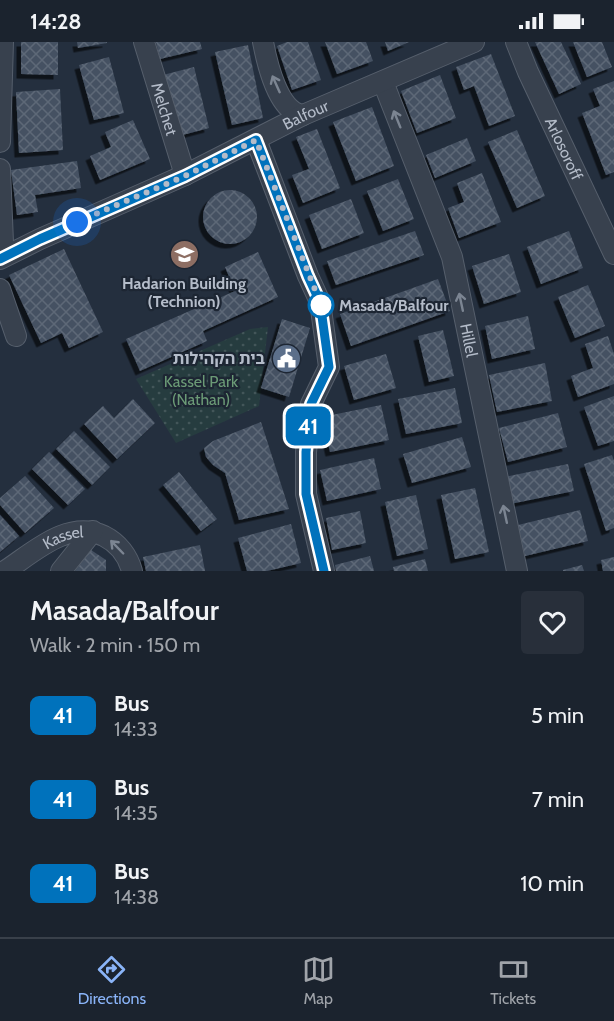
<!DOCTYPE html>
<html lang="en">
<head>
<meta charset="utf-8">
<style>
  :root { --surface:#1b232e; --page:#282f3a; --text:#f1f3f6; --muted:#a0a4aa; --line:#39404a; --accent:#8ab4f8 }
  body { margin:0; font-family:Cabin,"Noto Sans Hebrew",sans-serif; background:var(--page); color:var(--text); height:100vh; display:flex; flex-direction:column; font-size:22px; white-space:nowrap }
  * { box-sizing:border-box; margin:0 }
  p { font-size:20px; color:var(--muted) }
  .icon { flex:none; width:33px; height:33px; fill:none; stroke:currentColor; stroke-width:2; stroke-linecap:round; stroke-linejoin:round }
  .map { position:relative; height:529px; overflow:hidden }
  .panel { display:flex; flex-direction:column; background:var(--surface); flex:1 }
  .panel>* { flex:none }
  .badge { padding:0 12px; border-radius:9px; font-size:21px; line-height:39px }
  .you { position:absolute; width:30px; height:30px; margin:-15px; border:4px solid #fff; border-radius:50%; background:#1a73e8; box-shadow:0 0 0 9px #1a73e833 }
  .map>.badge { position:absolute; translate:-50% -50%; box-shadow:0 0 0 3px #fff }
  .round { display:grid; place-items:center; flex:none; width:63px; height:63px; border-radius:6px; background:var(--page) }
  .head { display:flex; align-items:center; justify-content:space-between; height:102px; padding:0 30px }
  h1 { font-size:28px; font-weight:600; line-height:45px }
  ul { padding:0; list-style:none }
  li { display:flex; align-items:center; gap:18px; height:84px; padding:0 30px }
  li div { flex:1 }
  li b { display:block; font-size:22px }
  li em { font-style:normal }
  li .badge { min-width:66px; font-weight:700; text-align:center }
  .status { display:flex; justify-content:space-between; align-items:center; height:42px; padding:0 30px; background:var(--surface); direction:ltr }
  .status svg { height:16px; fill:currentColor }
  .tab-bar { display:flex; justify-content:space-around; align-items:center; height:84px; border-top:2px solid var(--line); background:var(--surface); font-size:16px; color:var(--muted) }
  .tab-bar a { display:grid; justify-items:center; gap:3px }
  .tab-bar .selected { color:var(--accent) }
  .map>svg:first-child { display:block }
  .grass { fill:url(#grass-dots) }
  .building { fill:url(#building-cross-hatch); filter:url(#shadow) }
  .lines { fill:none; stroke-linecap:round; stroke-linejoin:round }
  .minor-casing { stroke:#565f6c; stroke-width:22 }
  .minor { stroke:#38414e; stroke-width:20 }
  .oneway { stroke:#7c8592 }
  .line-casing { stroke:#fff; stroke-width:14 }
  .line { stroke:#0072bc; stroke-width:9 }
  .walk { stroke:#b4bcc9; stroke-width:6; stroke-dasharray:0 10.8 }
  .stop-dot { fill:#fff; stroke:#0072bc; stroke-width:3 }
  .labels { text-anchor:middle; stroke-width:4.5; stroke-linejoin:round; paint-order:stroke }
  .street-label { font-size:16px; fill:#b4bcc9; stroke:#1d2633 }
  .poi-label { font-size:16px; font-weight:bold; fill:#b4bcc9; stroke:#1d2633 }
  .stop-label { font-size:16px; font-weight:bold; fill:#b4bcc9; stroke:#1d2633; text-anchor:start }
  .park-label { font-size:16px; fill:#6b9a76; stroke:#1d2633 }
</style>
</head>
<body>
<div class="status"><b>14:28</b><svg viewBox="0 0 49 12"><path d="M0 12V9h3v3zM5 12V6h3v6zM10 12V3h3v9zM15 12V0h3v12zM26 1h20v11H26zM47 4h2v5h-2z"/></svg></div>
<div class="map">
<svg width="614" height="529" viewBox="0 0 614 529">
  <defs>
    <pattern id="grass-dots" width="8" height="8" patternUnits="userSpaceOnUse" patternTransform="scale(1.5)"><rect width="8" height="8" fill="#263c3f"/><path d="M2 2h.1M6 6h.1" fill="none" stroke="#435659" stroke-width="1.8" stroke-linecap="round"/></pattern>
    <pattern id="building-cross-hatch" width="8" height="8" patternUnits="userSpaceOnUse" patternTransform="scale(1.5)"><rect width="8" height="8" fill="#455162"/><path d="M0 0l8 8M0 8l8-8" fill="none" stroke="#5d6877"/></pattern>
    <filter id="shadow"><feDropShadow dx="-4.5" dy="4.5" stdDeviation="0" flood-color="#0009"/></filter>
  </defs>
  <rect width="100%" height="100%" fill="#242f3e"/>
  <!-- grass -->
  <polygon class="grass" points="268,285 259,364 176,401 136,337 250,287"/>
  <!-- building -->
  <g class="building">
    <polygon points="21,0 58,0 58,33 21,32"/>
    <polygon points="77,0 107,0 107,1 78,6"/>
    <polygon points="156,0 200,0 202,7 160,17"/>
    <polygon points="287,0 308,0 321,38 292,48 277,4"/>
    <polygon points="325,0 366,0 373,19 337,32"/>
    <polygon points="385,0 409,0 388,9"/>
    <polygon points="535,0 561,0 581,42 559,52"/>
    <polygon points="573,0 602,0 612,25 587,35"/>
    <polygon points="248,3 263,76 232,83 215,10"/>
    <polygon points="491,12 515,74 489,84 474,44 464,48 456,25"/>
    <polygon points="109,15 124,71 94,78 79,23"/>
    <polygon points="194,25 209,86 175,95 159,34"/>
    <polygon points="440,33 456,76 417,91 401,49"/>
    <polygon points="614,39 614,130 606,133 582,71 600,64 593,47"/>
    <polygon points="60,47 63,108 19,111 16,50"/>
    <polygon points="372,65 394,124 356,139 333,80"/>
    <polygon points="133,78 150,117 100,138 90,114 111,105 105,90"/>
    <polygon points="317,87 340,146 303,161 292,133 309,127 296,95"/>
    <polygon points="517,88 545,154 517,166 488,100"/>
    <polygon points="467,96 476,119 435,136 426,113"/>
    <polygon points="77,119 81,146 35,153 38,170 17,173 11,128"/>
    <polygon points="482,131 501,180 459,196 448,166 464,160 457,141"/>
    <polygon points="398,137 414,177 383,189 367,149"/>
    <circle cx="230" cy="175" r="27"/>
    <polygon points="351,157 364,191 322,207 309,173"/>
    <polygon points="415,189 424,213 336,243 327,219"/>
    <polygon points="569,189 583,226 541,242 527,205"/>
    <polygon points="64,207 103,290 69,306 62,291 41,301 9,233"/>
    <polygon points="258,210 278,255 203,289 207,299 140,329 126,297 235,249 225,225"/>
    <polygon points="509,212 521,250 484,262 472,224"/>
    <polygon points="438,237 450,269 351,304 340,272"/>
    <polygon points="588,243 605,284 575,296 558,255"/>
    <polygon points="528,274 535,307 492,317 485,284"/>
    <polygon points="282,277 310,286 289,355 261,346"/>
    <polygon points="443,288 454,334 429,340 418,294"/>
    <polygon points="608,294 614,312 614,342 578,355 571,334 593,326 585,302"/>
    <polygon points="386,312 396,346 354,358 344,324"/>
    <polygon points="545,321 552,359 497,370 489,333"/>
    <polygon points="455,346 462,381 406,392 398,357"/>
    <polygon points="614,354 614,399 598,404 584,365"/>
    <polygon points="133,357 155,381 117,417 84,382 103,364 114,376"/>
    <polygon points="381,363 389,398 330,410 322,375"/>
    <polygon points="558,371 567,405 508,420 499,386"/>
    <polygon points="261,380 289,467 239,478 225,431 213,423 206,415 204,406 213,399"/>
    <polygon points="74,389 110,425 92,443 56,407"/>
    <polygon points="462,395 471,425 412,441 403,412"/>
    <polygon points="49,410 85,447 68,463 32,427"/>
    <polygon points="612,413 614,419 614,486 606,489 584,422"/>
    <polygon points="374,416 381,447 327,459 320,428"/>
    <polygon points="568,422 574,449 510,462 504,435"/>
    <polygon points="179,430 217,477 201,489 163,443"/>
    <polygon points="25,434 54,466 25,491 0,463 0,456"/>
    <polygon points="475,446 489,510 455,517 441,453"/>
    <polygon points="416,453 428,507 397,514 385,460"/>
    <polygon points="580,468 588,499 525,514 518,483"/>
    <polygon points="360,469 366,501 332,508 326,476"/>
    <polygon points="0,473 19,494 0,510"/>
    <polygon points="291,482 301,521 267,529 247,529 238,496"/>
    <polygon points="200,503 205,529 146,529 143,515"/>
    <polygon points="91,508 106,518 106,529 75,529"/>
    <polygon points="370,514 374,529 336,529 335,523"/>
    <polygon points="614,515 614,529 603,529 601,518"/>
    <polygon points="425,517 428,529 394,529 393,525"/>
    <polygon points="582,523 584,529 563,529 563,528"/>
  </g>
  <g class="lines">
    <defs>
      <g id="minor">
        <path id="s1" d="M144,0L185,133"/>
        <path d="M263,0C267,21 278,70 303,73"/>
        <path id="s2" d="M516,0L528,30L614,212"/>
        <path id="s3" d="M383,40L452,215L517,529"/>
        <polyline points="256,98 308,234 320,260 329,325 311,362 306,410 306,452 324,529"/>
        <polyline points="0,100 3,0"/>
        <polyline points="0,127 3,201"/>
        <path id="s4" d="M0,217L40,197L185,133L303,73L474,0"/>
        <polyline points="0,247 16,294"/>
        <path id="s5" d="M5,529C34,510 68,477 104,494C118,501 128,514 132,529"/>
        <polyline points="61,529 93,489"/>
      </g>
    </defs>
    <!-- minor casing -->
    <use href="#minor" class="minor-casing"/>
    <!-- minor -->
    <use href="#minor" class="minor"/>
  </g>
  <!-- one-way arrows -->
  <defs><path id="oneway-shaft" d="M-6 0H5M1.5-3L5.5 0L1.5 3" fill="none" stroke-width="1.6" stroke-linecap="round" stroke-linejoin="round" transform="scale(1.5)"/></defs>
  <g class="oneway">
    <use href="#oneway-shaft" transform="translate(276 42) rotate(-114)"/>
    <use href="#oneway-shaft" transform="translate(397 77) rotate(-112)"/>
    <use href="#oneway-shaft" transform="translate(461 260) rotate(-102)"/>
    <use href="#oneway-shaft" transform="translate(505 472) rotate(-102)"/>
    <use href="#oneway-shaft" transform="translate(117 505) rotate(-134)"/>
  </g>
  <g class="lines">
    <defs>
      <polyline id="line" points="0,217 40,197 185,134 256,98 308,234 320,260 329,325 311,362 306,410 306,452 324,529"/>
    </defs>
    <!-- line casing -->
    <use href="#line" class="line-casing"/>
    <!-- line -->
    <use href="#line" class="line"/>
    <!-- walk -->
    <polyline class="walk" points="77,180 185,134 256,98 321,263"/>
  </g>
  <!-- icons -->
  <defs>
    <symbol id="university-disc" viewBox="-11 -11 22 22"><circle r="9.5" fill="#8d6e63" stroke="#1d2633"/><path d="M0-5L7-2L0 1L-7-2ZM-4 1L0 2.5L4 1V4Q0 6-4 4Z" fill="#fff"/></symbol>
    <symbol id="civic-disc" viewBox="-11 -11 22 22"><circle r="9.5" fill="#5c6f8a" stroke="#1d2633"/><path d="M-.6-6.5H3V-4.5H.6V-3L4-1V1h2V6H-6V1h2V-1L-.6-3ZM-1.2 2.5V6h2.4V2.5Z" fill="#fff"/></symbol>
  </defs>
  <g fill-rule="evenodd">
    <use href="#university-disc" x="168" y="196" width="33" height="33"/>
    <use href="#civic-disc" x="270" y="300" width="33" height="33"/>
  </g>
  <!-- markers -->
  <circle class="stop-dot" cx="321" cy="263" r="12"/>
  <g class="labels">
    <!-- street labels -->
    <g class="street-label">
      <text dy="6" stroke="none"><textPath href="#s1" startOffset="70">Melchet</textPath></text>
      <text dy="6" stroke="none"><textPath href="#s4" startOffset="338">Balfour</textPath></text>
      <text dy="6" stroke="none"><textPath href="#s2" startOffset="117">Arlosoroff</textPath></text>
      <text dy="6" stroke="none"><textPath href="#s3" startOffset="273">Hillel</textPath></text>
      <text dy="6" stroke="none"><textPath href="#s5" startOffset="68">Kassel</textPath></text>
    </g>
    <!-- poi labels -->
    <g class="poi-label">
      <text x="184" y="247">Hadarion Building<tspan x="184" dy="18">(Technion)</tspan></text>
      <text x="265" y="322" text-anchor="end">בית הקהילות</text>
    </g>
    <!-- stop labels -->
    <g class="stop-label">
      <text x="339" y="269">Masada/Balfour</text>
    </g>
    <!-- park labels -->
    <g class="park-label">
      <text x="201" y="345">Kassel Park<tspan x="201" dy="18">(Nathan)</tspan></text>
    </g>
  </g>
</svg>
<div class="you" style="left:77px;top:180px"></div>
<b class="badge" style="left:308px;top:384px;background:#0072bc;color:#fff">41</b>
</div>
<section class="panel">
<div class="head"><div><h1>Masada/Balfour</h1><p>Walk · 2 min · 150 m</p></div><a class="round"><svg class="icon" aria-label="heart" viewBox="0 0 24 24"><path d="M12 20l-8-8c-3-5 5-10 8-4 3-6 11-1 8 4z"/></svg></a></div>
<ul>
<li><span class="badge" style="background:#0072bc;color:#fff">41</span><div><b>Bus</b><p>14:33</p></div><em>5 min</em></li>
<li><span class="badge" style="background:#0072bc;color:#fff">41</span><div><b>Bus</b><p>14:35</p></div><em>7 min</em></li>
<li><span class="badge" style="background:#0072bc;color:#fff">41</span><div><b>Bus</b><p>14:38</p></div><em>10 min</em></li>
</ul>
</section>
<nav class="tab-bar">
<a class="selected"><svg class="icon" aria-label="directions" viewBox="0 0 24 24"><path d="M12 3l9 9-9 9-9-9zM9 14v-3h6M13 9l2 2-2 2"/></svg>Directions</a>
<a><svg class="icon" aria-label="map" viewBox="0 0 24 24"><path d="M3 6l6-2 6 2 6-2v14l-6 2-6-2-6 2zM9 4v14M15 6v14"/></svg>Map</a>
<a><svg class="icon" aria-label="tickets" viewBox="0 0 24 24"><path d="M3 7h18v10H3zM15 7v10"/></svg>Tickets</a>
</nav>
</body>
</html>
